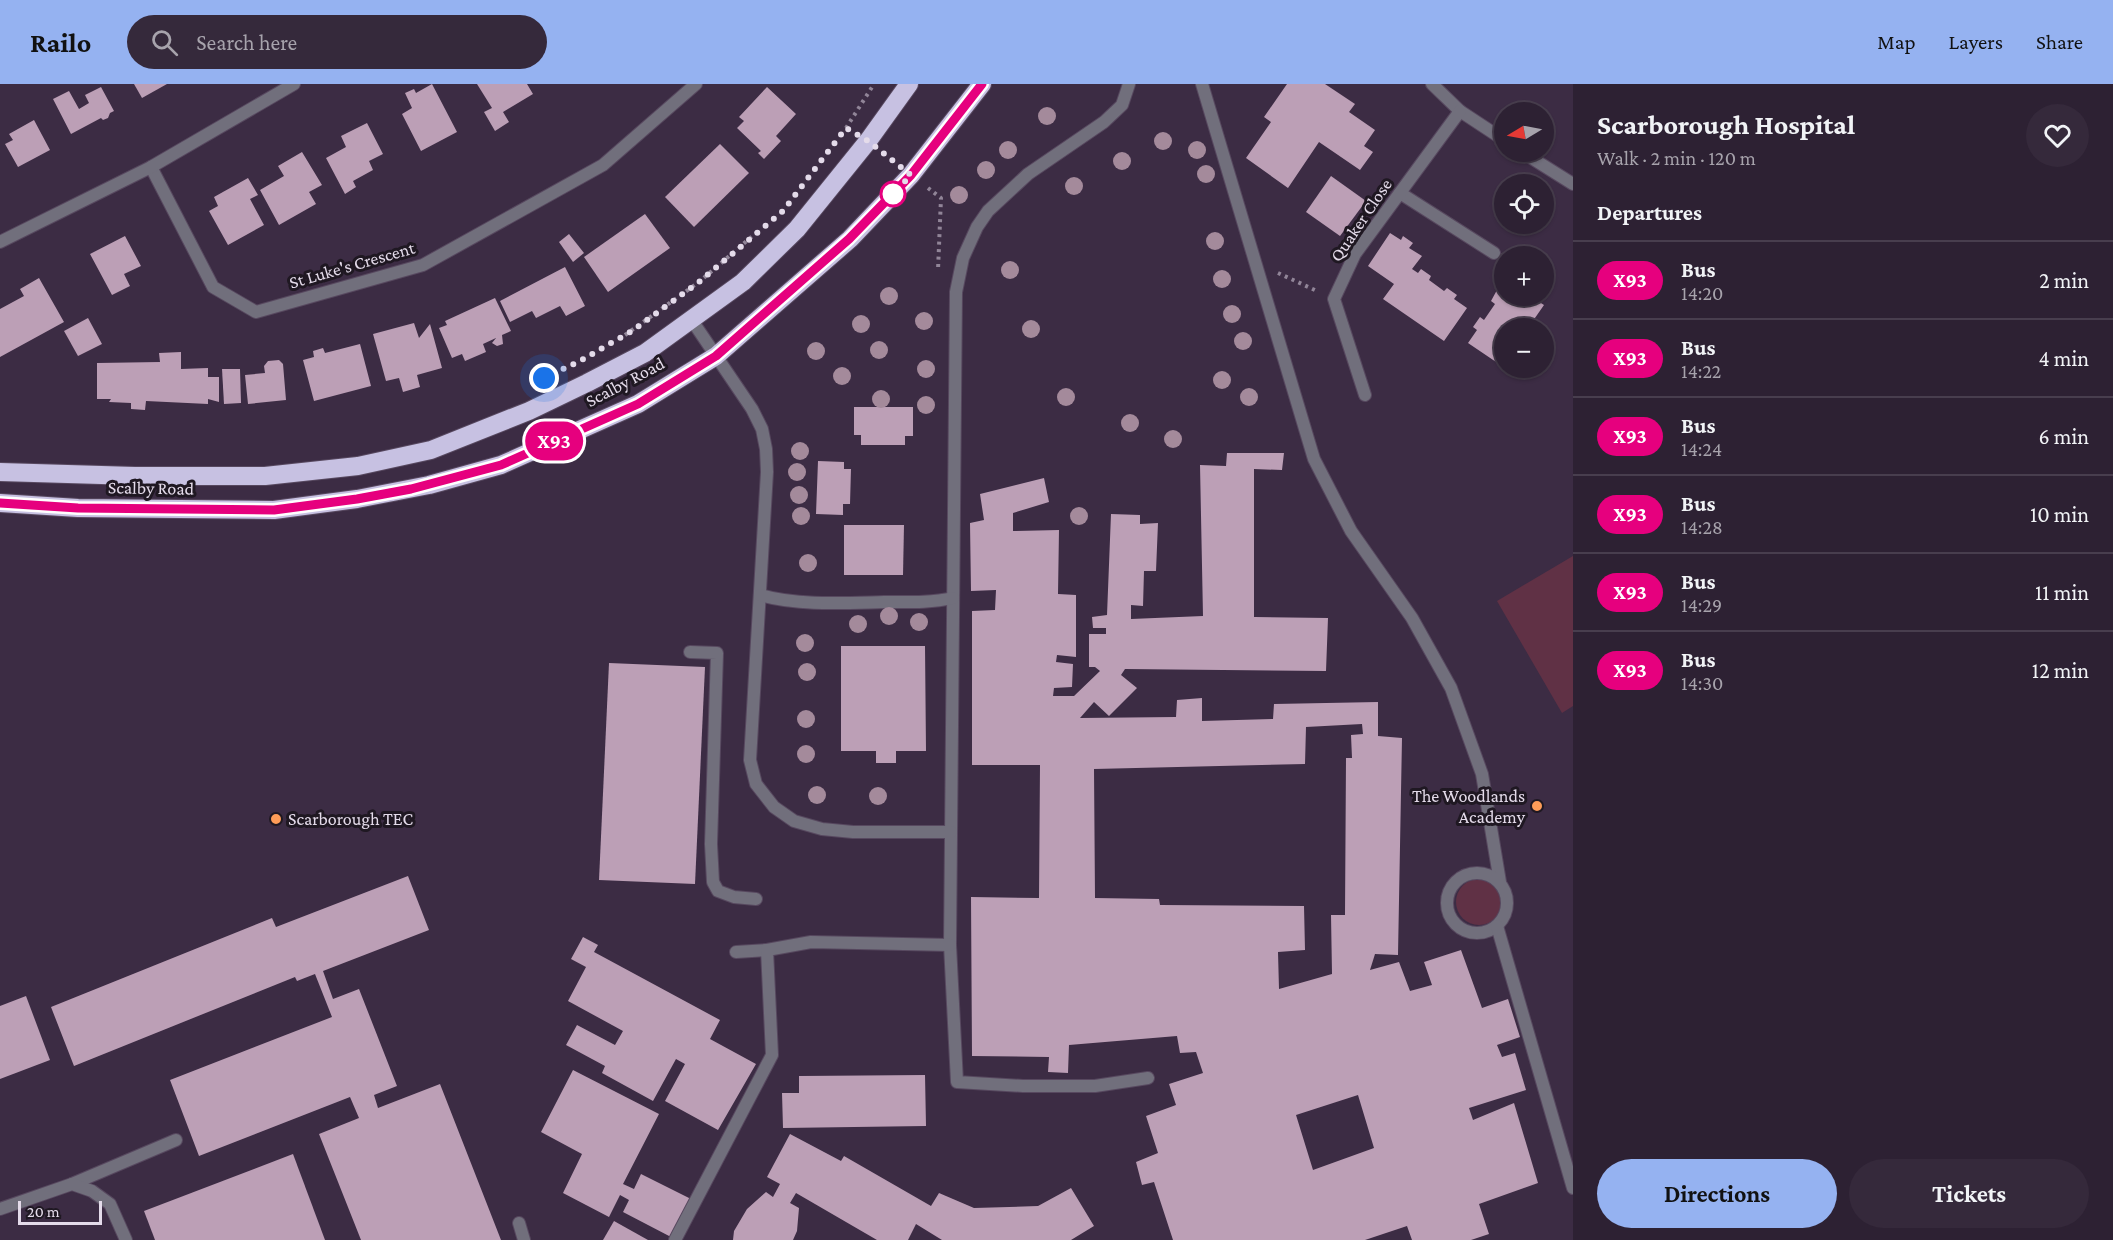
<!DOCTYPE html>
<html lang="en">
<head>
<meta charset="utf-8">
<style>
  :root { --surface:#2d2133; --page:#35293b; --text:#f1f3f6; --muted:#a7a3ac; --line:#483e4e; --accent:#95b2f1 }
  body { margin:0; font-family:"Crimson Pro",serif; background:var(--page); color:var(--text); height:100vh; display:flex; flex-direction:column; font-size:22px; white-space:nowrap }
  * { box-sizing:border-box; margin:0 }
  p { font-size:20px; color:var(--muted) }
  .icon { flex:none; width:33px; height:33px; fill:none; stroke:currentColor; stroke-width:2; stroke-linecap:round; stroke-linejoin:round }
  .map { position:relative; flex:1; overflow:hidden }
  .details { display:flex; flex-direction:column; background:var(--surface); width:540px }
  .details>* { flex:none }
  .badge { padding:0 12px; border-radius:20px; font-size:21px; line-height:39px }
  .needle { width:39px; rotate:260deg }
  .tools { position:absolute; left:1494px; top:18px; display:grid; gap:12px }
  .tools a { display:grid; place-items:center; width:60px; height:60px; border-radius:50%; background:var(--surface); box-shadow:0 2px 4px #0004,0 0 0 2px var(--line); font-size:30px }
  .scale { position:absolute; left:18px; bottom:15px; width:84px; box-sizing:border-box; padding-left:6px; border:3px solid #e4dbea; border-top:0; font-size:16px; line-height:21px; white-space:nowrap; color:#e4dbea; -webkit-text-stroke:4px #1f1822; paint-order:stroke }
  .you { position:absolute; width:30px; height:30px; margin:-15px; border:4px solid #fff; border-radius:50%; background:#1a73e8; box-shadow:0 0 0 9px #1a73e833 }
  .map>.badge { position:absolute; translate:-50% -50%; box-shadow:0 0 0 3px #fff }
  h2 { padding:0 24px; font-size:22px; line-height:54px }
  .round { display:grid; place-items:center; flex:none; width:63px; height:63px; border-radius:32px; background:var(--page) }
  .head { display:flex; align-items:center; justify-content:space-between; height:102px; padding:0 24px }
  h1 { font-size:28px; font-weight:700; line-height:45px }
  .action { display:flex; gap:12px; margin-top:auto; padding:12px 24px }
  .action a { flex:1; height:69px; border-radius:36px; background:var(--accent); color:#111; font-size:24px; font-weight:700; line-height:69px; text-align:center }
  .action a+a { background:var(--page); color:var(--text) }
  ul { padding:0; list-style:none }
  li { display:flex; align-items:center; gap:18px; height:78px; padding:0 24px; border-top:2px solid var(--line) }
  li div { flex:1 }
  li b { display:block; font-size:22px }
  li em { font-style:normal }
  li .badge { min-width:66px; font-weight:700; text-align:center }
  header { display:flex; align-items:center; gap:36px; box-sizing:border-box; height:84px; padding:0 30px; background:var(--accent); color:#111 }
  header strong { font-size:28px }
  nav { display:flex; gap:33px; margin-inline-start:auto; font-size:21px }
  .search { width:420px; height:54px; background:var(--page); display:flex; align-items:center; gap:15px; box-sizing:border-box; padding:0 21px; border-radius:33px; color:var(--muted); font-size:22px }
  main { display:flex; flex:1; min-height:0 }
  .map>svg:first-child { display:block }
  .green { fill:#603145 }
  .building { fill:#bc9fb6; fill-rule:evenodd }
  .lines { fill:none; stroke-linecap:round; stroke-linejoin:round }
  .lane-casing { stroke:#57485f; stroke-width:14 }
  .street-casing { stroke:#57485f; stroke-width:14 }
  .highway-casing { stroke:#57485f; stroke-width:20 }
  .path { stroke:#918598; stroke-width:4; stroke-dasharray:3 4.5; stroke-linecap:butt }
  .lane { stroke:#716f7c; stroke-width:12 }
  .street { stroke:#716f7c; stroke-width:12 }
  .highway { stroke:#c7c1e2; stroke-width:18 }
  .tree { fill:#a48a9b }
  .line-casing { stroke:#fff; stroke-width:14 }
  .line { stroke:#e6007e; stroke-width:9 }
  .walk { stroke:#e4dbea; stroke-width:6; stroke-dasharray:0 10.8 }
  .stop-dot { fill:#fff; stroke:#e6007e; stroke-width:3 }
  .poi-dot { fill:#fe9c58; stroke:#1f1822; stroke-width:2 }
  .labels { text-anchor:middle; stroke-width:6; stroke-linejoin:round; paint-order:stroke }
  .street-label { font-size:18px; fill:#e4dbea; stroke:#1f1822 }
  .poi-label { font-size:18px; fill:#e4dbea; stroke:#1f1822; text-anchor:end }
</style>
</head>
<body>
<header>
<strong>Railo</strong>
<div class="search"><svg class="icon" aria-label="search" viewBox="0 0 24 24"><circle cx="10" cy="10" r="6"/><path d="M15 15l6 6"/></svg>Search here</div>
<nav><a>Map</a><a>Layers</a><a>Share</a></nav>
</header>
<main>
<div class="map">
<svg width="1573" height="1156" viewBox="0 0 1573 1156">
  <rect width="100%" height="100%" fill="#3c2c44"/>
  <!-- green -->
  <g class="green">
    <polygon points="1573,472 1573,622 1562,629 1497,517"/>
    <circle cx="1479" cy="818" r="23"/>
  </g>
  <!-- building -->
  <g class="building">
    <polygon points="134,0 167,0 142,14"/>
    <polygon points="432,0 457,48 421,67 402,30 412,24 405,9 414,5 416,9"/>
    <polygon points="477,0 527,0 533,10 503,28 509,38 495,47 484,28 492,24"/>
    <polygon points="1287,0 1325,0 1355,20 1349,28 1375,46 1364,62 1373,68 1360,86 1319,58 1288,104 1246,74 1271,38 1264,33"/>
    <polygon points="101,3 114,27 110,29 108,34 103,36 101,34 71,50 53,15 69,7 79,25 89,19 85,11"/>
    <polygon points="767,3 796,30 776,52 781,57 764,75 758,69 761,67 737,44 744,37 739,33"/>
    <polygon points="34,36 50,66 18,83 5,60 13,56 9,50"/>
    <polygon points="367,39 383,70 369,77 373,86 353,97 356,103 345,110 326,74 346,63 341,52"/>
    <polygon points="720,60 749,89 694,143 665,113"/>
    <polygon points="302,68 322,101 309,108 316,120 279,141 260,106 284,92 278,82"/>
    <polygon points="1331,92 1366,117 1340,152 1306,128"/>
    <polygon points="248,94 258,111 250,115 264,141 228,161 209,127 218,122 214,113"/>
    <polygon points="645,130 670,164 608,208 584,173"/>
    <polygon points="1390,149 1401,156 1403,152 1413,159 1409,164 1422,172 1412,185 1418,189 1421,185 1431,192 1429,196 1444,207 1447,204 1457,211 1454,215 1467,224 1444,257 1383,215 1394,200 1368,182"/>
    <polygon points="569,150 584,169 573,178 559,158"/>
    <polygon points="125,152 141,182 124,190 130,202 112,211 90,170"/>
    <polygon points="1514,162 1529,172 1504,172 1504,203 1493,195 1501,182 1496,179 1502,169 1507,172"/>
    <polygon points="565,183 585,222 566,232 560,222 536,234 532,227 510,238 500,217"/>
    <polygon points="39,194 64,238 0,273 0,225 24,212 20,205"/>
    <polygon points="1504,205 1504,212 1530,212 1544,221 1528,244 1504,244 1504,279 1502,282 1468,259 1477,246 1473,243 1480,233 1484,236 1495,220 1491,217 1497,206 1502,209"/>
    <polygon points="495,214 511,247 502,251 503,260 497,262 492,259 496,254 483,260 486,268 465,277 462,270 452,274 439,244 447,241 445,237"/>
    <polygon points="88,234 102,260 78,272 64,247"/>
    <polygon points="414,239 419,254 430,240 442,284 417,291 420,303 403,308 399,294 386,297 373,250"/>
    <polygon points="360,260 371,302 314,317 303,276 314,273 313,267 323,264 325,269"/>
    <polygon points="181,268 181,285 208,284 208,293 219,293 219,318 208,315 208,320 146,317 145,326 131,325 131,319 109,318 111,315 97,315 97,279 160,278 159,269"/>
    <polygon points="279,276 283,280 286,316 248,320 245,291 265,289 264,282 268,277"/>
    <polygon points="222,285 240,285 241,319 224,320"/>
    <polygon points="854,323 913,323 913,352 905,352 905,361 861,361 861,351 854,351"/>
    <path d="M1227,369H1284L1282,386L1254,385V533L1328,534L1326,587L1125,585L1121,591L1137,604L1109,632L1094,618L1080,634L1176,633L1177,616L1202,614V637L1273,635L1274,620L1378,618V652L1402,654L1398,871L1375,870L1370,886L1399,878L1410,907L1432,901L1424,878L1461,866L1482,924L1508,915L1520,953L1497,961L1502,973L1515,969L1526,1006L1469,1024L1473,1036L1514,1019L1538,1099L1479,1120L1489,1150L1471,1156H1412L1407,1142L1365,1156H1173L1154,1098L1142,1101L1136,1078L1158,1069L1146,1032L1176,1021L1169,1000L1203,989L1196,968L1180,969L1177,952L1069,961L1068,989L1048,988L1049,973L972,972L971,813L1039,814L1040,681H972V527L995,526L996,506L971,507L970,439L984,436L980,410L1044,394L1049,418L1013,429V447L1059,446L1058,510L1076,511V573L1057,571L1056,578L1073,580L1072,603L1054,604L1053,612H1074L1100,587L1095,583H1089V550H1106V544H1093L1092,533L1107,531L1111,430L1140,431V440L1158,439L1156,487H1144L1143,522L1131,521V535L1203,532L1200,381L1226,382ZM1362,640L1363,650L1351,651L1352,674H1346L1345,831H1331L1332,890L1279,905L1278,868L1305,866L1304,822L1160,821L1159,815L1095,814L1094,685L1305,680L1306,643ZM1358,1011L1374,1064L1313,1086L1296,1031Z"/>
    <polygon points="818,377 844,378 844,385 851,385 850,420 843,420 843,431 816,430"/>
    <polygon points="844,441 904,441 903,491 844,491"/>
    <polygon points="841,562 925,562 926,667 896,667 896,679 876,679 876,667 841,667"/>
    <polygon points="609,579 705,583 695,800 599,796"/>
    <polygon points="408,792 429,846 323,887 333,915 359,905 397,1002 374,1011 378,1024 440,1000 501,1156 361,1156 319,1050 359,1034 350,1013 199,1072 170,996 332,933 315,890 297,897 295,893 74,982 51,923 272,834 276,843"/>
    <polygon points="583,853 598,861 594,868 720,936 710,955 756,980 718,1046 665,1017 685,980 676,975 653,1017 602,989 605,982 566,961 577,941 615,961 623,947 568,917 586,883 571,875"/>
    <polygon points="26,912 50,976 0,995 0,922"/>
    <polygon points="573,986 659,1030 623,1100 634,1105 641,1090 691,1115 671,1153 623,1128 629,1116 620,1111 609,1133 563,1109 582,1070 541,1048"/>
    <polygon points="925,991 926,1042 783,1044 782,1009 799,1009 799,992"/>
    <polygon points="790,1050 841,1077 844,1072 931,1122 939,1109 974,1124 1038,1122 1071,1104 1094,1142 1071,1156 942,1156 916,1140 908,1156 877,1156 796,1109 790,1119 799,1124 797,1147 793,1156 733,1156 734,1147 747,1125 766,1108 773,1113 780,1100 767,1093"/>
    <polygon points="293,1070 325,1156 155,1156 144,1127"/>
    <polygon points="614,1137 648,1156 603,1156"/>
  </g>
  <g class="lines">
    <defs>
      <g id="lane">
        <polyline points="1129,0 1122,21 1104,38 1028,90 988,127 977,143 963,174 956,208 950,861 957,998 1023,1002 1095,1002 1148,994"/>
        <polyline points="1202,0 1314,375 1351,447 1412,534 1451,604 1482,690 1500,798"/>
        <polyline points="691,235 752,325 762,345 766,365 767,388 750,676 756,700 774,723 794,737 822,745 853,748 951,748"/>
        <path d="M760,511C797,522 845,519 884,518C907,518 930,519 953,514"/>
        <polyline points="690,568 717,569 711,760 713,798 718,807 734,813 756,815"/>
        <circle cx="1477" cy="819" r="30"/>
        <polyline points="1497,842 1573,1104"/>
        <polyline points="736,868 767,866"/>
        <polyline points="72,1100 176,1056"/>
        <polyline points="0,1125 72,1100 92,1107 110,1120 126,1156"/>
        <polyline points="519,1139 524,1156"/>
        <polyline points="675,1156 772,971 767,866 811,858 950,861"/>
      </g>
      <g id="street">
        <polyline points="1432,0 1460,27 1504,56"/>
        <polyline points="1522,68 1573,100"/>
        <polyline points="151,83 213,203 256,228 423,181 603,81 696,0"/>
        <polyline points="1400,109 1494,169"/>
        <polyline points="0,158 151,83 294,0"/>
        <polyline points="1365,311 1334,215 1355,170 1460,27"/>
      </g>
      <g id="highway">
        <polyline points="0,388 135,392 265,392 358,382 431,366 529,327 587,299 645,269 743,198 797,145 868,57 909,0"/>
        <polyline points="0,419 78,424 274,426 357,415 429,401 501,381 638,320 716,272 850,155 911,91 982,0"/>
      </g>
    </defs>
    <!-- lane casing -->
    <use href="#lane" class="lane-casing"/>
    <!-- street casing -->
    <use href="#street" class="street-casing"/>
    <!-- highway casing -->
    <use href="#highway" class="highway-casing"/>
    <!-- path -->
    <g class="path">
      <polyline points="846,44 874,0"/>
      <polyline points="928,104 941,114 938,186"/>
      <polyline points="1278,189 1317,207"/>
      <polyline points="625,251 699,198 756,149"/>
    </g>
    <!-- lane -->
    <use href="#lane" class="lane"/>
    <!-- street -->
    <use href="#street" class="street"/>
    <!-- highway -->
    <use href="#highway" class="highway"/>
  </g>
  <!-- trees -->
  <g class="tree">
    <circle cx="1047" cy="32" r="9"/>
    <circle cx="1163" cy="57" r="9"/>
    <circle cx="1008" cy="66" r="9"/>
    <circle cx="1197" cy="66" r="9"/>
    <circle cx="1122" cy="77" r="9"/>
    <circle cx="986" cy="86" r="9"/>
    <circle cx="1206" cy="90" r="9"/>
    <circle cx="1074" cy="102" r="9"/>
    <circle cx="959" cy="111" r="9"/>
    <circle cx="1215" cy="157" r="9"/>
    <circle cx="1010" cy="186" r="9"/>
    <circle cx="1222" cy="195" r="9"/>
    <circle cx="889" cy="212" r="9"/>
    <circle cx="1232" cy="230" r="9"/>
    <circle cx="924" cy="237" r="9"/>
    <circle cx="861" cy="240" r="9"/>
    <circle cx="1031" cy="245" r="9"/>
    <circle cx="1243" cy="257" r="9"/>
    <circle cx="879" cy="266" r="9"/>
    <circle cx="816" cy="267" r="9"/>
    <circle cx="926" cy="285" r="9"/>
    <circle cx="842" cy="292" r="9"/>
    <circle cx="1222" cy="296" r="9"/>
    <circle cx="1066" cy="313" r="9"/>
    <circle cx="1249" cy="313" r="9"/>
    <circle cx="881" cy="315" r="9"/>
    <circle cx="926" cy="321" r="9"/>
    <circle cx="1130" cy="339" r="9"/>
    <circle cx="1173" cy="355" r="9"/>
    <circle cx="800" cy="367" r="9"/>
    <circle cx="797" cy="388" r="9"/>
    <circle cx="799" cy="411" r="9"/>
    <circle cx="801" cy="432" r="9"/>
    <circle cx="1079" cy="432" r="9"/>
    <circle cx="808" cy="479" r="9"/>
    <circle cx="889" cy="532" r="9"/>
    <circle cx="919" cy="538" r="9"/>
    <circle cx="858" cy="540" r="9"/>
    <circle cx="805" cy="559" r="9"/>
    <circle cx="807" cy="588" r="9"/>
    <circle cx="806" cy="635" r="9"/>
    <circle cx="806" cy="670" r="9"/>
    <circle cx="817" cy="711" r="9"/>
    <circle cx="878" cy="712" r="9"/>
  </g>
  <g class="lines">
    <defs>
      <polyline id="line" points="0,419 78,424 274,426 357,415 411,405 501,381 638,320 716,272 849,155 911,91 982,0"/>
    </defs>
    <!-- line casing -->
    <use href="#line" class="line-casing"/>
    <!-- line -->
    <use href="#line" class="line"/>
    <!-- walk -->
    <polyline class="walk" points="544,294 580,277 632,247 699,198 783,127 846,44 868,57 911,91 893,110"/>
  </g>
  <!-- markers -->
  <circle class="stop-dot" cx="893" cy="110" r="12"/>
  <g class="poi-dot">
    <circle cx="1537" cy="722" r="6"/>
    <circle cx="276" cy="735" r="6"/>
  </g>
  <g class="labels">
    <!-- street labels -->
    <g class="street-label">
      <text transform="translate(1361 136) rotate(-56)" y="6">Quaker Close</text>
      <text transform="translate(352 181) rotate(-16)" y="6">St Luke's Crescent</text>
      <text transform="translate(625 298) rotate(-28)" y="6">Scalby Road</text>
      <text transform="translate(151 404) rotate(1)" y="6">Scalby Road</text>
    </g>
    <!-- poi labels -->
    <g class="poi-label">
      <text x="1525" y="718">The Woodlands<tspan x="1525" dy="21">Academy</tspan></text>
      <text x="288" y="741" text-anchor="start">Scarborough TEC</text>
    </g>
  </g>
</svg>
<div class="tools">
<a><svg class="needle" viewBox="-14 -14 28 28"><path d="M0-13l5 13h-10z" fill="#e53935"/><path d="M0 13l5-13h-10z" fill="#a7a3ac"/></svg></a>
<a><svg class="icon" aria-label="locate" viewBox="0 0 24 24"><circle cx="12" cy="12" r="6"/><path d="M12 2v4M12 18v4M2 12h4M18 12h4"/></svg></a>
<a>+</a>
<a>−</a>
</div>
<div class="scale">20 m</div>
<div class="you" style="left:544px;top:294px"></div>
<b class="badge" style="left:554px;top:357px;background:#e6007e;color:#fff">X93</b>
</div>
<section class="details">
<div class="head"><div><h1>Scarborough Hospital</h1><p>Walk · 2 min · 120 m</p></div><a class="round"><svg class="icon" aria-label="heart" viewBox="0 0 24 24"><path d="M12 20l-8-8c-3-5 5-10 8-4 3-6 11-1 8 4z"/></svg></a></div>
<h2>Departures</h2>
<ul>
<li><span class="badge" style="background:#e6007e;color:#fff">X93</span><div><b>Bus</b><p>14:20</p></div><em>2 min</em></li>
<li><span class="badge" style="background:#e6007e;color:#fff">X93</span><div><b>Bus</b><p>14:22</p></div><em>4 min</em></li>
<li><span class="badge" style="background:#e6007e;color:#fff">X93</span><div><b>Bus</b><p>14:24</p></div><em>6 min</em></li>
<li><span class="badge" style="background:#e6007e;color:#fff">X93</span><div><b>Bus</b><p>14:28</p></div><em>10 min</em></li>
<li><span class="badge" style="background:#e6007e;color:#fff">X93</span><div><b>Bus</b><p>14:29</p></div><em>11 min</em></li>
<li><span class="badge" style="background:#e6007e;color:#fff">X93</span><div><b>Bus</b><p>14:30</p></div><em>12 min</em></li>
</ul>
<div class="action"><a>Directions</a><a>Tickets</a></div>
</section>
</main>
</body>
</html>
